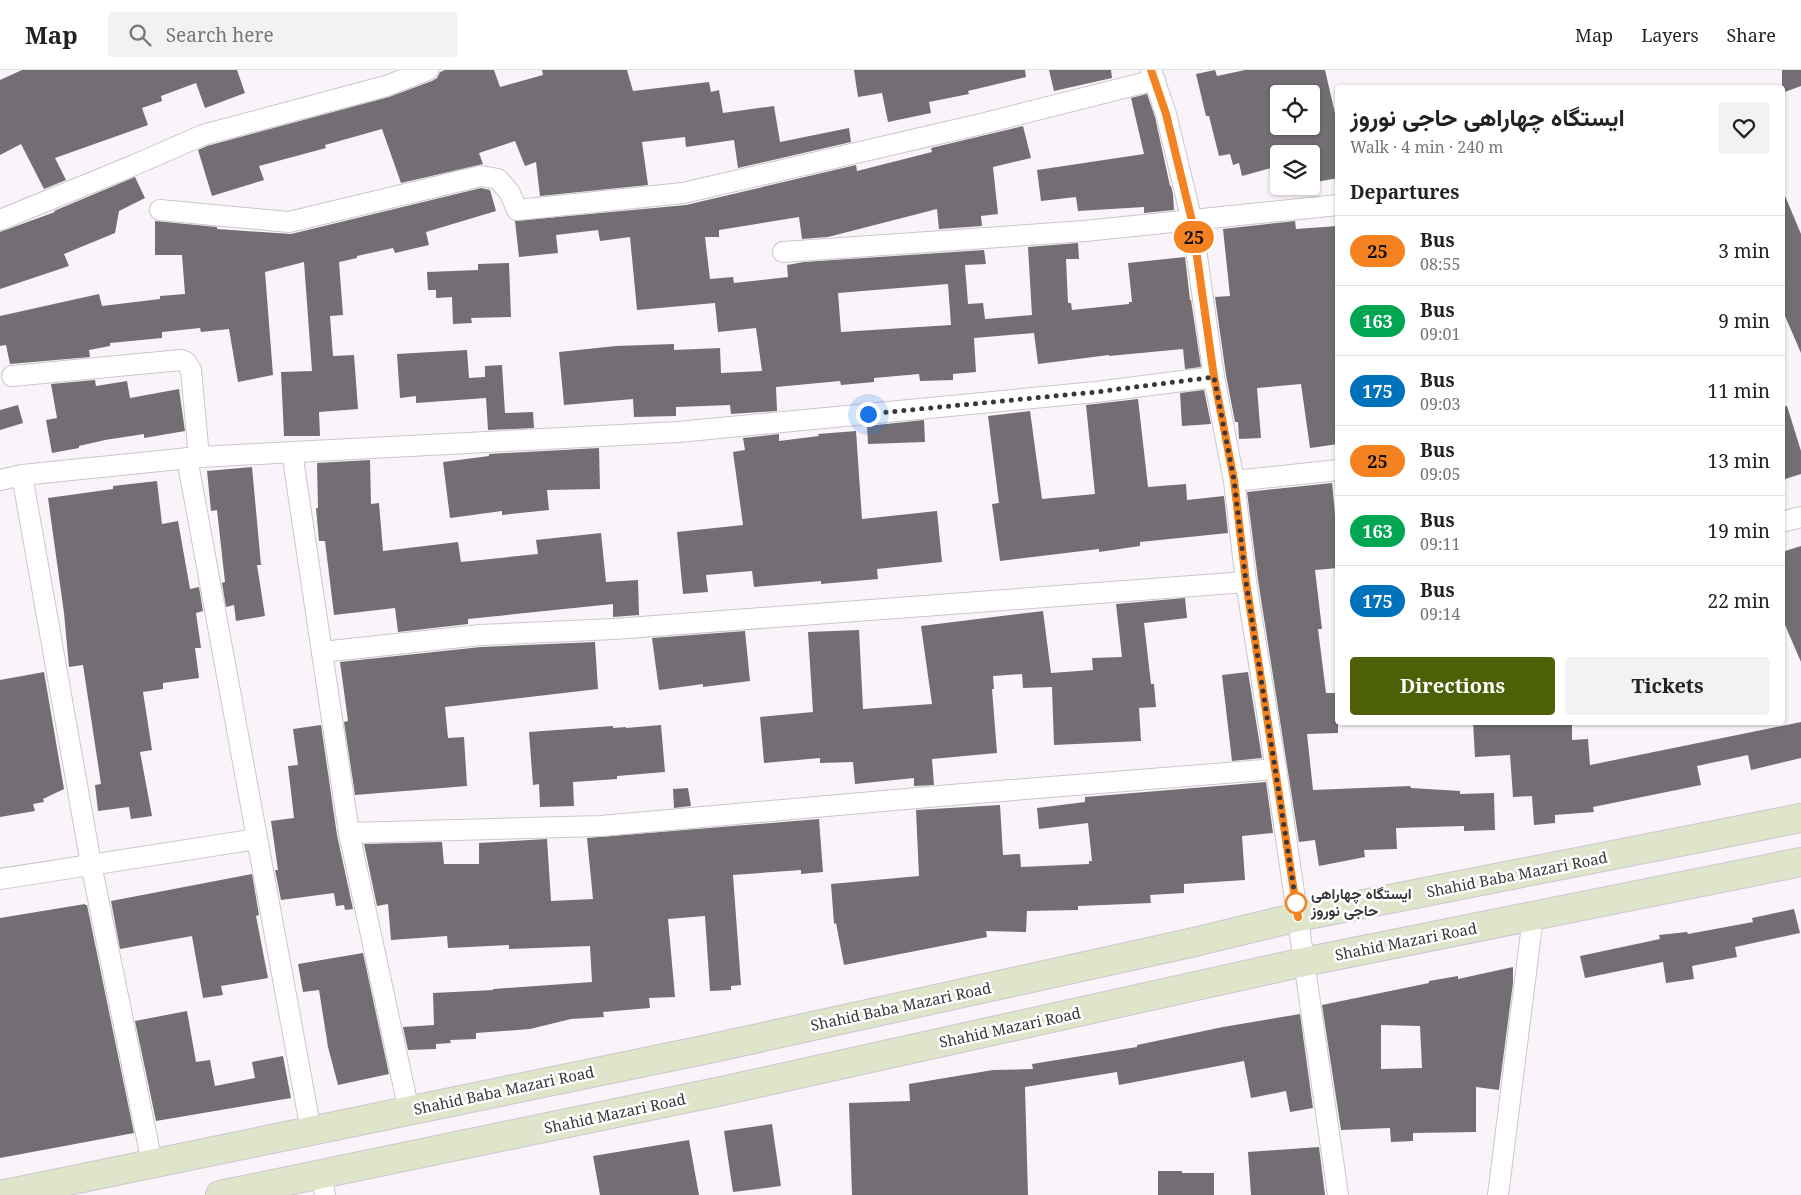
<!DOCTYPE html>
<html lang="en">
<head>
<meta charset="utf-8">
<style>
  :root { --surface:#fff; --page:#f2f2f2; --text:#222; --muted:#767676; --line:#e0e0e0; --accent:#4d6007 }
  body { margin:0; font-family:"Noto Serif",Vazirmatn,serif; background:var(--page); color:var(--text); height:100vh; display:flex; flex-direction:column; font-size:19px; white-space:nowrap }
  * { box-sizing:border-box; margin:0 }
  p { font-size:16px; color:var(--muted) }
  .icon { flex:none; width:28px; height:28px; fill:none; stroke:currentColor; stroke-width:2; stroke-linecap:round; stroke-linejoin:round }
  .map { position:relative; flex:1; overflow:hidden }
  .side { position:absolute; left:1335px; top:15px; width:450px; height:640px; display:flex; flex-direction:column; background:var(--surface); border-radius:5px; box-shadow:0 1px 4px #0004 }
  .side>* { flex:none }
  .badge { padding:0 10px; border-radius:16px; font-size:18px; line-height:32px }
  .buttons { position:absolute; left:1270px; top:15px; display:grid; gap:10px }
  .buttons a { display:grid; place-items:center; width:50px; height:50px; border-radius:5px; background:var(--surface); box-shadow:0 1px 4px #0004; font-size:25px }
  .you { position:absolute; width:25px; height:25px; margin:-12px; border:4px solid #fff; border-radius:50%; background:#1a73e8; box-shadow:0 0 0 8px #1a73e833 }
  .map>.badge { position:absolute; translate:-50% -50%; box-shadow:0 0 0 2px #fff }
  h2 { padding:0 15px; font-size:19px; line-height:45px }
  .round { display:grid; place-items:center; flex:none; width:52px; height:52px; border-radius:5px; background:var(--page) }
  .headline { display:flex; align-items:center; justify-content:space-between; height:85px; padding:0 15px }
  h1 { font-size:24px; font-weight:700; line-height:38px }
  .action { display:flex; gap:10px; margin-top:auto; padding:10px 15px }
  .action a { flex:1; height:58px; border-radius:5px; background:var(--accent); color:#fff; font-size:20px; font-weight:700; line-height:58px; text-align:center }
  .action a+a { background:var(--page); color:var(--text) }
  ul { padding:0; list-style:none }
  li { display:flex; align-items:center; gap:15px; height:70px; padding:0 15px; border-top:1px solid var(--line) }
  li div { flex:1 }
  li b { display:block; font-size:19px }
  li em { font-style:normal }
  li .badge { min-width:55px; font-weight:700; text-align:center }
  header { display:flex; align-items:center; gap:30px; box-sizing:border-box; height:70px; padding:0 25px; background:var(--surface); border-bottom:1px solid var(--line) }
  header strong { font-size:24px }
  nav { display:flex; gap:28px; margin-inline-start:auto; font-size:18px }
  .search { width:350px; height:45px; background:var(--page); display:flex; align-items:center; gap:12px; box-sizing:border-box; padding:0 18px; border-radius:5px; color:var(--muted); font-size:19px }
  .map>svg:first-child { display:block }
  .building { fill:#726e73; fill-rule:evenodd }
  .lines { fill:none; stroke-linecap:round; stroke-linejoin:round }
  .minor-casing { stroke:#cbc6cc; stroke-width:22 }
  .secondary-casing { stroke:#cbc6cc; stroke-width:30 }
  .minor { stroke:#fff; stroke-width:20 }
  .secondary { stroke:#dee5cb; stroke-width:28 }
  .line-casing { stroke:#fff; stroke-width:11 }
  .line { stroke:#f58220; stroke-width:8 }
  .walk { stroke:#393739; stroke-width:5; stroke-dasharray:0 9 }
  .stop-dot { fill:#fff; stroke:#f58220; stroke-width:2.5 }
  .labels { text-anchor:middle; stroke-width:5; stroke-linejoin:round; paint-order:stroke }
  .street-label { font-size:15px; fill:#393739; stroke:#fff }
  .stop-label { font-size:15px; font-weight:bold; fill:#393739; stroke:#fff; text-anchor:start }
</style>
</head>
<body>
<header>
<strong>Map</strong>
<div class="search"><svg class="icon" aria-label="search" viewBox="0 0 24 24"><circle cx="10" cy="10" r="6"/><path d="M15 15l6 6"/></svg>Search here</div>
<nav><a>Map</a><a>Layers</a><a>Share</a></nav>
</header>
<div class="map">
<svg width="1801" height="1125" viewBox="0 0 1801 1125">
  <rect width="100%" height="100%" fill="#faf4fa"/>
  <!-- building -->
  <g class="building">
    <polygon points="22,0 237,0 245,23 205,38 196,13 161,26 162,31 142,38 148,55 55,88 66,110 44,119 21,74 0,85 0,10"/>
    <polygon points="445,0 494,0 500,17 543,5 542,0 627,0 633,21 709,12 711,22 719,20 723,43 774,36 780,72 849,58 851,72 738,98 734,70 686,77 685,67 642,72 648,115 540,126 536,92 525,96 515,71 479,83 483,94 401,113 382,59 325,75 326,78 259,96 264,110 212,126 198,80 207,76 389,27 432,11 437,8 440,2"/>
    <polygon points="854,0 1025,0 1026,7 968,21 969,24 929,32 931,43 888,52 882,23 858,27"/>
    <polygon points="1049,0 1111,0 1112,8 1054,21"/>
    <path d="M1215,0L1217,6L1245,0H1325L1338,56V108L1311,113V84H1279V116H1297L1276,121L1271,98L1242,106L1239,93L1233,95L1230,84L1219,86L1209,46H1206L1196,4ZM1279,24H1311V56H1279Z"/>
    <polygon points="1782,0 1801,0 1801,16 1782,23"/>
    <polygon points="1147,24 1155,47 1170,116 1171,116 1173,124 1174,140 1144,143 1144,137 1078,141 1076,127 1041,131 1037,100 1144,84 1131,28"/>
    <path d="M1023,56L1031,88L993,97L998,144L981,146L982,156L939,159L937,139L828,167L802,169L799,147L719,160V167H705L710,209L733,207L734,213L788,207L787,195L804,192L984,180L986,194L965,195L968,234L983,233L985,249L1032,245L1028,177L1078,173L1079,189H1066L1068,233H1071L1072,240L1129,234V232H1132L1128,193L1185,187L1190,230H1191L1201,297L1185,299L1183,279L1109,286V285L1038,294L1034,263L974,268L976,302L953,304V310L920,311L919,304L874,308V312L841,315L840,311L776,317L777,341L731,344L730,335L676,337V346L634,347L633,329L564,335L559,282L616,276L674,274V280L720,278L721,303L762,301L756,258L718,262L715,233L637,240L630,167L600,171L598,160L556,165L558,183L519,187L515,151L686,135L856,95L857,101L932,82L931,78ZM948,214L951,255L841,262L838,223Z"/>
    <polygon points="135,107 145,128 119,141 115,163 64,184 69,196 0,219 0,162 55,142 54,141"/>
    <polygon points="481,118 490,120 496,141 426,162 429,175 395,183 393,178 357,186 357,188 339,192 343,245 330,246 333,286 354,285 358,339 319,342 320,366 284,366 281,302 312,301 304,192 265,202 273,305 238,312 229,259 201,262 200,258 162,262 162,268 110,273 110,276 89,280 90,287 10,294 6,275 0,276 0,246 99,224 102,236 160,229 160,226 185,224 182,185 155,185 155,151 217,157 217,159 291,164"/>
    <polygon points="1783,121 1801,164 1801,283 1782,239"/>
    <polygon points="1295,151 1296,159 1338,156 1338,374 1310,378 1301,314 1257,318 1261,368 1239,369 1238,352 1235,352 1226,305 1215,227 1230,226 1223,159"/>
    <polygon points="509,193 511,247 471,248 472,253 453,254 452,227 436,228 436,220 428,220 427,202 478,200 478,194"/>
    <polygon points="467,280 469,308 485,307 485,296 502,295 505,343 533,342 534,358 488,360 486,328 416,333 416,326 400,328 397,284"/>
    <polygon points="95,310 96,316 127,311 130,328 179,319 185,361 144,368 144,364 105,370 79,376 79,378 52,383 46,350 57,348 51,314"/>
    <polygon points="1204,320 1211,354 1182,356 1180,323"/>
    <polygon points="1138,329 1148,417 1186,414 1187,430 1224,426 1228,463 1140,472 1140,476 1099,482 1099,479 1000,491 992,434 999,433 988,346 1030,341 1042,429 1095,424 1086,335"/>
    <polygon points="18,335 23,353 0,360 0,340"/>
    <polygon points="1787,336 1801,381 1801,404 1782,410 1782,337"/>
    <polygon points="924,350 925,372 868,374 867,356"/>
    <polygon points="856,361 862,449 937,441 942,492 877,499 878,509 821,514 821,511 754,517 752,501 706,505 708,522 683,524 677,462 743,455 733,382 745,380 743,368 779,364 779,371 819,366 818,364"/>
    <polygon points="599,378 600,419 547,420 549,440 502,445 502,441 450,448 443,392 489,386 489,384"/>
    <polygon points="370,390 371,434 379,433 383,481 458,472 461,492 538,484 536,470 601,463 606,512 638,510 639,545 613,547 613,534 468,549 468,554 398,562 395,538 334,545 325,471 319,471 316,438 318,438 317,393"/>
    <polygon points="252,397 261,495 257,495 265,546 236,551 234,535 226,537 222,513 225,512 217,440 211,441 207,401"/>
    <polygon points="157,411 162,454 178,451 190,519 199,517 203,541 196,543 201,578 195,578 199,608 163,613 163,619 143,622 152,680 140,682 152,746 131,749 129,737 98,741 95,715 101,714 83,595 69,597 64,543 48,428 113,419 113,416"/>
    <polygon points="1332,413 1338,477 1338,498 1315,500 1322,559 1318,559 1326,623 1338,623 1338,663 1307,664 1313,720 1410,716 1411,718 1460,721 1460,724 1494,723 1495,760 1464,761 1464,756 1396,758 1397,779 1364,780 1365,787 1319,796 1315,770 1299,772 1258,510 1247,422"/>
    <polygon points="1801,476 1801,592 1782,548 1782,482"/>
    <polygon points="1185,528 1187,548 1144,553 1151,614 1154,614 1156,637 1139,638 1141,671 1054,675 1052,617 1023,618 1022,604 993,606 994,619 992,619 997,683 932,689 934,715 914,716 914,708 855,714 853,692 820,693 820,688 764,693 760,647 813,642 808,562 859,560 863,639 932,634 921,556 1043,541 1051,603 1093,600 1092,588 1122,587 1116,534"/>
    <polygon points="745,561 750,611 703,617 703,614 659,620 652,568"/>
    <polygon points="595,572 598,619 445,637 448,668 464,667 467,716 355,725 344,652 348,651 340,592 481,577"/>
    <polygon points="44,602 64,719 43,729 44,732 33,734 35,741 0,747 0,610"/>
    <polygon points="1248,602 1262,688 1232,691 1222,605"/>
    <polygon points="1473,652 1572,652 1572,670 1588,669 1590,695 1801,652 1801,688 1751,700 1748,685 1697,696 1701,715 1593,737 1594,742 1555,745 1555,753 1534,755 1532,726 1513,727 1510,685 1475,687"/>
    <polygon points="321,655 337,765 353,839 345,840 344,835 336,836 334,823 281,830 275,800 278,800 271,751 294,748 288,696 298,695 293,659"/>
    <polygon points="661,655 665,702 617,706 617,709 573,712 574,736 540,737 539,714 533,715 529,662 613,656 613,658 626,657 626,658"/>
    <polygon points="1266,712 1273,763 1242,766 1245,810 1184,814 1184,823 1150,825 1151,833 1078,836 1078,840 1027,841 1026,862 986,861 987,867 844,895 836,853 834,854 831,814 919,806 916,740 1000,735 1003,785 1020,784 1021,797 1089,794 1089,791 1092,791 1088,753 1039,759 1037,738 1085,732 1085,727"/>
    <polygon points="688,718 691,736 674,738 673,719"/>
    <polygon points="819,749 823,802 801,804 801,800 733,805 741,915 731,916 731,920 710,921 705,846 668,849 675,927 649,928 650,938 603,942 604,947 571,949 530,959 476,963 476,969 450,970 451,973 436,974 436,979 408,980 403,957 434,955 433,923 493,920 493,919 592,912 590,876 509,879 509,875 448,878 447,866 391,870 388,834 377,836 364,774 442,772 444,794 479,794 479,773 547,769 551,831 593,829 587,768"/>
    <polygon points="252,804 259,845 256,846 268,908 221,916 223,925 203,928 192,866 120,879 111,831"/>
    <polygon points="85,834 85,835 87,835 134,1063 0,1088 0,848"/>
    <polygon points="1794,839 1800,863 1735,877 1737,887 1692,896 1694,909 1666,913 1663,892 1585,908 1580,886 1660,869 1659,865 1687,862 1688,864 1753,852 1752,848"/>
    <polygon points="363,883 389,1004 338,1015 328,977 319,920 303,922 298,894"/>
    <path d="M1513,897V913L1499,1020L1476,1017V1062L1413,1063V1071L1391,1072L1390,1058L1341,1060L1322,935L1429,913V911L1458,906V909ZM1381,955L1420,956L1422,998L1381,999Z"/>
    <polygon points="187,941 196,992 210,990 215,1016 255,1008 252,992 283,986 291,1028 156,1051 135,951"/>
    <polygon points="1300,944 1313,1038 1290,1042 1286,1021 1251,1028 1244,991 1119,1015 1117,1002 1025,1017 1028,1125 852,1125 849,1033 910,1031 909,1014 993,1000 1033,999 1032,994 1137,977 1137,975 1223,957"/>
    <polygon points="772,1054 781,1116 733,1122 724,1061"/>
    <polygon points="689,1070 699,1125 600,1125 593,1086"/>
    <polygon points="1319,1077 1325,1125 1251,1125 1248,1082"/>
    <polygon points="1158,1101 1182,1101 1182,1103 1214,1103 1214,1125 1158,1125"/>
  </g>
  <g class="lines">
    <defs>
      <g id="minor">
        <polyline points="1151,0 1166,44 1192,151 1214,307 1234,411 1246,512 1276,699 1338,1125"/>
        <polyline points="160,140 289,152 481,106 498,109 510,123 517,140 683,123 981,54 1155,10"/>
        <polyline points="0,150 132,96 203,65 386,16 428,0"/>
        <polyline points="783,182 1085,161 1338,135"/>
        <polyline points="12,306 181,290 186,292 191,300 199,387"/>
        <polyline points="292,382 349,763 409,1041"/>
        <polyline points="187,388 311,1061"/>
        <polyline points="22,405 91,794 152,1093"/>
        <polyline points="0,410 22,405 199,387 678,362 1096,322 1214,307"/>
        <polyline points="1234,411 1338,400"/>
        <polyline points="1782,452 1801,447"/>
        <polyline points="322,582 480,565 614,559 1246,512"/>
        <polyline points="349,763 601,756 951,725 1276,699"/>
        <polyline points="0,809 257,769"/>
        <polyline points="321,1104 325,1125"/>
        <polyline points="1498,1125 1533,847"/>
      </g>
      <g id="secondary">
        <polyline points="0,1125 713,978 1190,873 1298,847 1801,748"/>
        <polyline points="220,1125 722,1021 1304,892 1801,792"/>
      </g>
    </defs>
    <!-- minor casing -->
    <use href="#minor" class="minor-casing"/>
    <!-- secondary casing -->
    <use href="#secondary" class="secondary-casing"/>
    <!-- minor -->
    <use href="#minor" class="minor"/>
    <!-- secondary -->
    <use href="#secondary" class="secondary"/>
  </g>
  <g class="lines">
    <defs>
      <polyline id="line" points="1151,0 1166,44 1192,151 1214,307 1234,410 1246,512 1298,847"/>
    </defs>
    <!-- line casing -->
    <use href="#line" class="line-casing"/>
    <!-- line -->
    <use href="#line" class="line"/>
    <!-- walk -->
    <polyline class="walk" points="868,344 1096,322 1214,307 1234,410 1246,512 1296,833"/>
  </g>
  <!-- markers -->
  <circle class="stop-dot" cx="1296" cy="833" r="10"/>
  <g class="labels">
    <!-- street labels -->
    <g class="street-label">
      <text transform="translate(1517 805) rotate(-11)" y="5">Shahid Baba Mazari Road</text>
      <text transform="translate(1406 872) rotate(-11)" y="5">Shahid Mazari Road</text>
      <text transform="translate(901 937) rotate(-12)" y="5">Shahid Baba Mazari Road</text>
      <text transform="translate(1010 958) rotate(-12)" y="5">Shahid Mazari Road</text>
      <text transform="translate(504 1021) rotate(-12)" y="5">Shahid Baba Mazari Road</text>
      <text transform="translate(615 1044) rotate(-12)" y="5">Shahid Mazari Road</text>
    </g>
    <!-- stop labels -->
    <g class="stop-label">
      <text x="1311" y="829">ایستگاه چهاراهی<tspan x="1311" dy="17">حاجی نوروز</tspan></text>
    </g>
  </g>
</svg>
<div class="buttons">
<a><svg class="icon" aria-label="locate" viewBox="0 0 24 24"><circle cx="12" cy="12" r="6"/><path d="M12 2v4M12 18v4M2 12h4M18 12h4"/></svg></a>
<a><svg class="icon" aria-label="layers" viewBox="0 0 24 24"><path d="M12 4l9 5-9 5-9-5zM3 14l9 5 9-5"/></svg></a>
</div>
<div class="you" style="left:868px;top:344px"></div>
<b class="badge" style="left:1194px;top:167px;background:#f58220;color:#111">25</b>
<section class="side">
<div class="headline"><div><h1>ایستگاه چهاراهی حاجی نوروز</h1><p>Walk · 4 min · 240 m</p></div><a class="round"><svg class="icon" aria-label="heart" viewBox="0 0 24 24"><path d="M12 20l-8-8c-3-5 5-10 8-4 3-6 11-1 8 4z"/></svg></a></div>
<h2>Departures</h2>
<ul>
<li><span class="badge" style="background:#f58220;color:#111">25</span><div><b>Bus</b><p>08:55</p></div><em>3 min</em></li>
<li><span class="badge" style="background:#00a651;color:#fff">163</span><div><b>Bus</b><p>09:01</p></div><em>9 min</em></li>
<li><span class="badge" style="background:#0072bc;color:#fff">175</span><div><b>Bus</b><p>09:03</p></div><em>11 min</em></li>
<li><span class="badge" style="background:#f58220;color:#111">25</span><div><b>Bus</b><p>09:05</p></div><em>13 min</em></li>
<li><span class="badge" style="background:#00a651;color:#fff">163</span><div><b>Bus</b><p>09:11</p></div><em>19 min</em></li>
<li><span class="badge" style="background:#0072bc;color:#fff">175</span><div><b>Bus</b><p>09:14</p></div><em>22 min</em></li>
</ul>
<div class="action"><a>Directions</a><a>Tickets</a></div>
</section>
</div>
</body>
</html>
